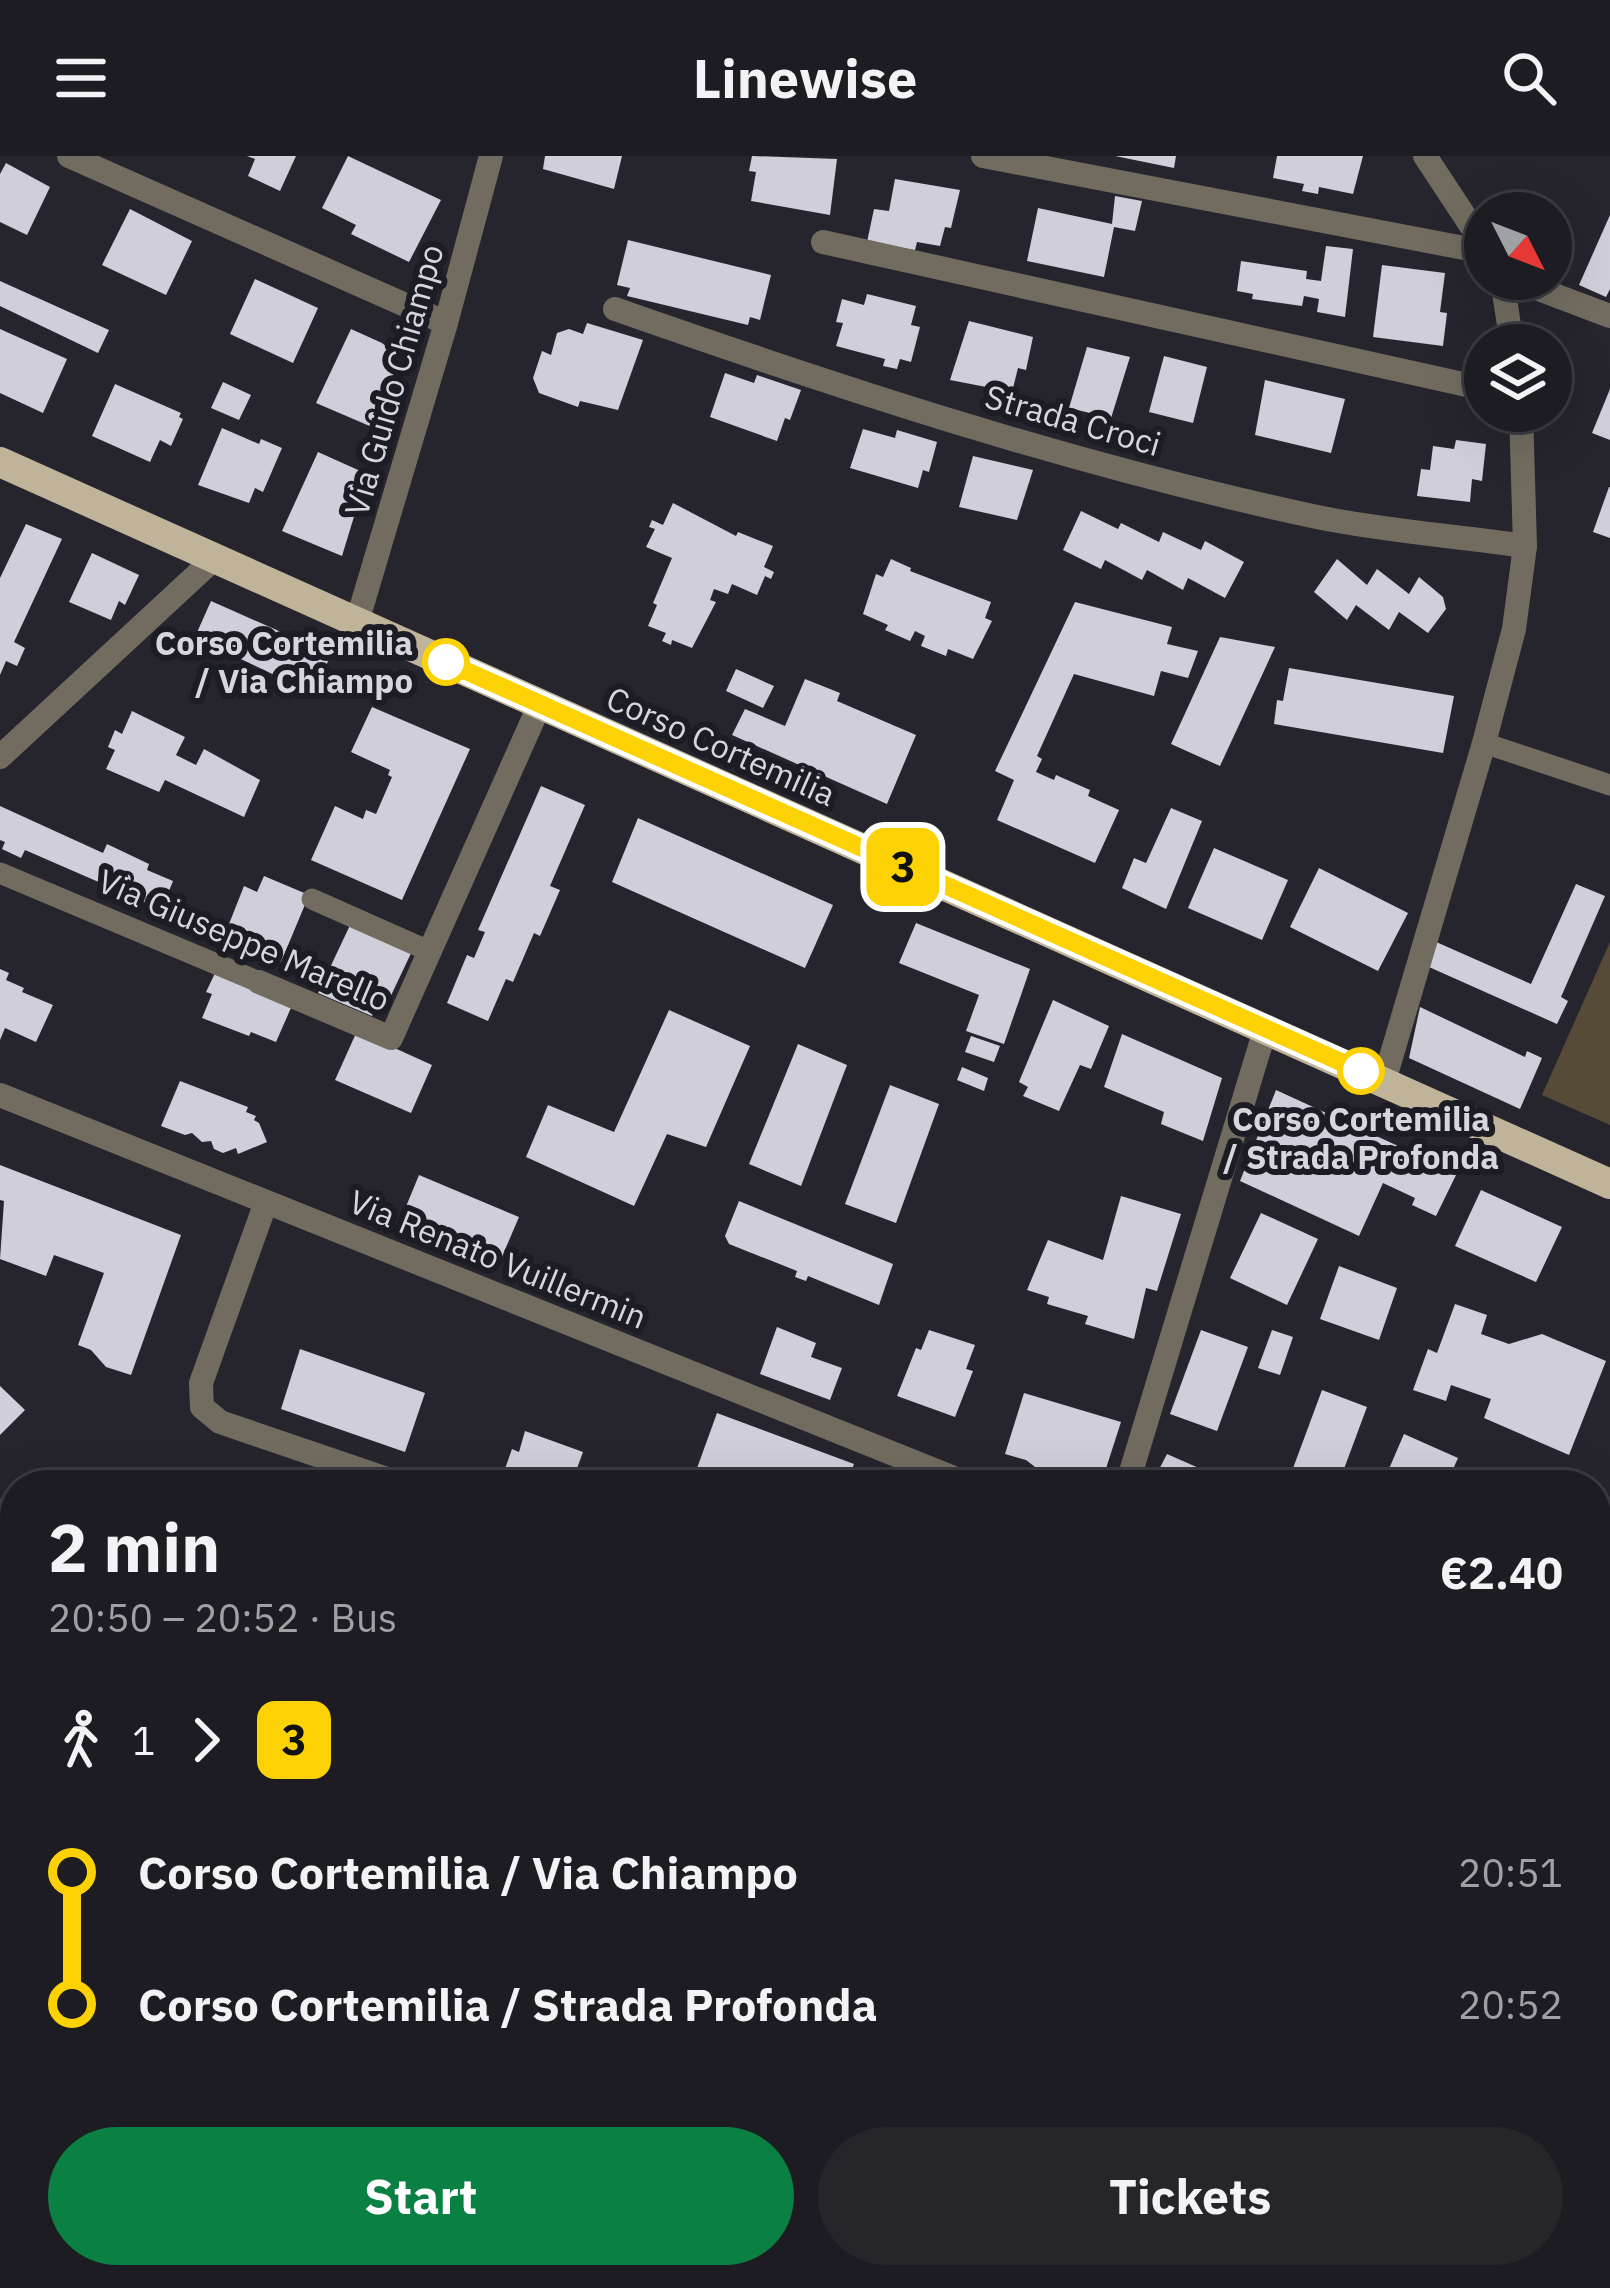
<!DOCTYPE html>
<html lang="en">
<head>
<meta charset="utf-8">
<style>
  :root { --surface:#1c1c22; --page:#25252a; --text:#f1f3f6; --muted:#a0a1a5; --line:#3a3a40; --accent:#0b8043 }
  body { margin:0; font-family:"IBM Plex Sans",sans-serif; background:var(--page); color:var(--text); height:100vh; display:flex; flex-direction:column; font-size:45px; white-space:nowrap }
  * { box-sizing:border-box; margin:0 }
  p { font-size:39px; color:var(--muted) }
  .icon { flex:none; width:66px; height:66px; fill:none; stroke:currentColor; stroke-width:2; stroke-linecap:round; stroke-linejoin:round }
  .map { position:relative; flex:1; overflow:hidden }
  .panel { position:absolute; left:0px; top:1314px; width:1611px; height:819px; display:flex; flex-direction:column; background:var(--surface); border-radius:48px 48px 0 0; box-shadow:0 12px 48px #0002,0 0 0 3px var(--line) }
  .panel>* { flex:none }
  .badge { padding:0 24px; border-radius:18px; font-size:42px; line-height:78px }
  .needle { width:78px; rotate:132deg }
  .buttons { position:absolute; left:1464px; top:36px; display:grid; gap:24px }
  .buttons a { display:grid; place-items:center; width:108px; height:108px; border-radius:50%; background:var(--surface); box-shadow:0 12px 48px #0002,0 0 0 3px var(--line); font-size:60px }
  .map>.badge { position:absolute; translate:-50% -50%; box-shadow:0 0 0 6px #fff }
  .legs { display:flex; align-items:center; gap:18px; height:132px; padding:0 48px; font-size:39px }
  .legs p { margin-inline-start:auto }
  .headline { display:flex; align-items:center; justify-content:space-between; height:204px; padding:0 48px }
  h1 { font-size:66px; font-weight:700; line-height:90px }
  .button { display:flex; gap:24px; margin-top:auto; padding:24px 48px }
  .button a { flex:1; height:138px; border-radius:72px; background:var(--accent); color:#fff; font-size:48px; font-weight:700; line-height:138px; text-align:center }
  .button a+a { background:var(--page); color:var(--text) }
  ul { padding:0 48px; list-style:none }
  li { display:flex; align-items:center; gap:42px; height:132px; font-size:45px }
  li i { display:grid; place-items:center; width:18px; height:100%; margin:0 15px; background:currentColor }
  li i::after { content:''; width:30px; height:30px; margin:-15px; border:9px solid; border-radius:50%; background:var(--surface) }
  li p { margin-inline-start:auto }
  li:first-child i { background:linear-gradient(#0000 50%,currentColor 0) }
  li:last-child i { background:linear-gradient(currentColor 50%,#0000 0) }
  header { display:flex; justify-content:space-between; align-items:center; height:156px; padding:0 48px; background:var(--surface); font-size:54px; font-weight:700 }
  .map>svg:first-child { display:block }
  .green { fill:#564b36 }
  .building { fill:#cfced9 }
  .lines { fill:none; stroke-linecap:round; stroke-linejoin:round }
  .service { stroke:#726c60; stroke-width:21 }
  .minor { stroke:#726c60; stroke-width:24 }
  .primary { stroke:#bfb39a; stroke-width:30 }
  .line-1-casing { stroke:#fff; stroke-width:27 }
  .line-1 { stroke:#fcd205; stroke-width:18 }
  .stop-1-dot { fill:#fff; stroke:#fcd205; stroke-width:6 }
  .labels { text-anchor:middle; stroke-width:12; stroke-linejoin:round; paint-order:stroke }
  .street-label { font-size:33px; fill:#d7d6dc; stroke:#1c1c24 }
  .stop-label { font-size:33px; font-weight:bold; fill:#d7d6dc; stroke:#1c1c24; text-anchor:end }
</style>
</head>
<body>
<header><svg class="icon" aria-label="menu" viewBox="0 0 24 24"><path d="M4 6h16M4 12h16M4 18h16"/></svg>Linewise<svg class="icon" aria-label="search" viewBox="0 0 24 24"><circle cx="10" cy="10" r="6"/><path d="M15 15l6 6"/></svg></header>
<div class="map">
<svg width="1610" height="2132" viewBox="0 0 1610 2132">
  <rect width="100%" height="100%" fill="#26252e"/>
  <!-- green -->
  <g class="green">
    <polygon points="1610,786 1610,969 1542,939"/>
    <polygon points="1596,1782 1610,1789 1610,1975 1596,1960"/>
  </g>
  <!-- building -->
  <g class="building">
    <polygon points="247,0 296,0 280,35 248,20 255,3"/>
    <polygon points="348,0 441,44 409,106 351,78 356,69 322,52"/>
    <polygon points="545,0 622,0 614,33 543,13"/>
    <polygon points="752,0 837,3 830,59 751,45 756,16 749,15"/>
    <polygon points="1115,0 1176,0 1174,12"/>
    <polygon points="1277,0 1363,0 1353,38 1319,31 1318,38 1302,35 1304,28 1273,22"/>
    <polygon points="6,7 50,31 27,79 0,66 0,18"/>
    <polygon points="895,23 960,34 951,72 945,71 940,90 917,86 915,94 867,86 874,53 889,55"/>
    <polygon points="1115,40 1142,45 1135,75 1114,71 1104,121 1027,105 1038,52 1112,68"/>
    <polygon points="130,53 192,85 166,139 102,109"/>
    <polygon points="1610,59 1610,133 1606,141 1579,129"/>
    <polygon points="628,84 771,119 760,164 750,161 748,169 627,140 630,132 617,129"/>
    <polygon points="1326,90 1353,93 1345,161 1317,156 1319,143 1304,140 1302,150 1252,143 1253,138 1237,135 1241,105 1307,115 1306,123 1321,125"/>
    <polygon points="1382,109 1445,117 1440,156 1447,157 1443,190 1373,181"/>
    <polygon points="255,123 318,152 293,207 230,178"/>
    <polygon points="0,125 109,174 98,197 0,150"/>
    <polygon points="867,138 916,150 911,169 920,171 911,206 900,203 897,213 883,210 885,203 836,190 843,167 836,166 842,143 864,149"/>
    <polygon points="969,165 1033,181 1026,214 1018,212 1012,236 950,224"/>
    <polygon points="587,167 643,184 618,254 580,245 578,251 539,237 533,222 542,195 551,199 557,177 569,173 583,178"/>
    <polygon points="0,173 67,203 43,257 0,237"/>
    <polygon points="351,173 382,187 398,200 379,274 316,247"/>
    <polygon points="1087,191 1130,201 1111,262 1069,252"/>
    <polygon points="1164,200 1207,211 1193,267 1149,256"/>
    <polygon points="725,217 754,227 757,219 801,234 790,264 785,262 777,285 710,261"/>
    <polygon points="1265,224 1345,243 1331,297 1255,279"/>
    <polygon points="223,226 251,239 239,264 211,252"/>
    <polygon points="115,228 181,257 179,261 183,263 171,290 160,284 150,306 92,280"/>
    <polygon points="1610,233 1610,284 1592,277"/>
    <polygon points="222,272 259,288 261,283 282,292 263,336 255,332 249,347 198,329"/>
    <polygon points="863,273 895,282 897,274 937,286 929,316 923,314 918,332 850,312"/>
    <polygon points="1456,284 1486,288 1482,325 1472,323 1470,346 1417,340 1421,313 1430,314 1433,290 1454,293"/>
    <polygon points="318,296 367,318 342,400 282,375"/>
    <polygon points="973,300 1033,314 1017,364 959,351"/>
    <polygon points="1609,331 1610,331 1610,382 1593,376"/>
    <polygon points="673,347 736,380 738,376 773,390 764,411 774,416 771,423 765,420 757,439 732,428 728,438 714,433 710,444 716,446 692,492 672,484 671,489 662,485 666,477 648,470 657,449 653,447 672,402 646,391 655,373 649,371 652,364 663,369"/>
    <polygon points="1081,355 1118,373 1121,367 1159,386 1163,376 1201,394 1205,385 1244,406 1225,442 1188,422 1183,434 1147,414 1142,424 1105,404 1101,413 1063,394"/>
    <polygon points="26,368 62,383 14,486 25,492 17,510 6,505 0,519 0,422"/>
    <polygon points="92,397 139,419 125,449 119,445 111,464 69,446"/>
    <polygon points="891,403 911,412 910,415 991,446 985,462 992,465 973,503 948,493 946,500 921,490 925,480 915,475 910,485 885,474 888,469 863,458 876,418 883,421"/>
    <polygon points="1337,403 1367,429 1377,413 1409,438 1419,421 1443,441 1446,453 1428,477 1399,456 1389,474 1356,449 1347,464 1314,436"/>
    <polygon points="211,445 331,498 314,538 195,481"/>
    <polygon points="1075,446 1172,471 1167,488 1198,495 1188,522 1161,515 1154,540 1074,518 1037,600 1042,603 1036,616 1054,624 1056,619 1090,634 1088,640 1119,654 1095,707 997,664 1014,624 995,615"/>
    <polygon points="1220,481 1275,491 1220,610 1171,588"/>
    <polygon points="1289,512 1454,540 1443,597 1274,568 1277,544 1283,545"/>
    <polygon points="736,513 774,530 763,552 726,535"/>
    <polygon points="805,523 840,537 837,545 916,579 887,648 732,579 745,553 785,570"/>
    <polygon points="372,551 470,593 402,744 311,704 335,650 363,663 366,654 376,658 392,621 388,619 390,614 351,596"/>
    <polygon points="132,555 185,581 176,599 196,609 204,593 260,624 244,661 165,624 159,636 106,613 115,594 108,591 115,574 122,578"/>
    <polygon points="541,630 585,649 550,730 560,734 540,780 534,777 513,826 506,823 488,865 447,847 467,799 474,802 485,776 478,774"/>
    <polygon points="0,650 103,697 107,688 149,708 147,714 173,725 165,745 157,742 153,750 123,737 126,730 120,727 117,734 25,694 21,702 2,693 5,686 0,684"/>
    <polygon points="1171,652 1202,665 1166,753 1122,732 1134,702 1146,707"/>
    <polygon points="638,662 833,749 805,812 612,726"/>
    <polygon points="1214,692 1288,724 1262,784 1188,752"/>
    <polygon points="1319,712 1408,757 1378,815 1290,771"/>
    <polygon points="264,720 309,739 281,806 257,795 262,782 229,768 244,730 257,736"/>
    <polygon points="1576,728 1605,740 1561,841 1568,845 1557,868 1429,811 1434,785 1531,828"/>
    <polygon points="352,765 414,791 387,848 379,844 372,860 318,837"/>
    <polygon points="916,767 1030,813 1004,888 966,875 979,839 899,807"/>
    <polygon points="0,813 9,817 6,824 24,832 22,836 53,849 36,886 5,872 0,884"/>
    <polygon points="217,813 294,845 276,886 251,876 249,880 202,862 212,838 206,836"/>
    <polygon points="1053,844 1109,870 1091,913 1080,909 1059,955 1023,940 1028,931 1019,926"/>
    <polygon points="1420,851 1525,901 1527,895 1542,902 1520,953 1409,902"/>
    <polygon points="669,854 750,890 706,991 667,978 634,1050 526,1001 548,949 614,976"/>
    <polygon points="357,875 432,909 411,957 335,924"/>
    <polygon points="1122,878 1222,922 1203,985 1161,968 1164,956 1104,931"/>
    <polygon points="971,880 1000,890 994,906 965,896"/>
    <polygon points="798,888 847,909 801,1030 749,1008"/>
    <polygon points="962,911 988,922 984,935 957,924"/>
    <polygon points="180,925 248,951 246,956 256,960 254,964 259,967 267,986 238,998 236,992 223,997 214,993 211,985 202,986 192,977 185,979 161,970"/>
    <polygon points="890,929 939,948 896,1067 845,1048"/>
    <polygon points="1276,934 1457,1017 1436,1060 1412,1049 1415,1042 1383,1027 1359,1080 1240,1025"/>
    <polygon points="0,1009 181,1079 131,1219 106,1211 91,1194 78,1189 104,1117 54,1099 46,1120 0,1103 4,1045 0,1044"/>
    <polygon points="419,1019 519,1061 498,1110 398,1070"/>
    <polygon points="1481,1034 1562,1071 1536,1126 1455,1090"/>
    <polygon points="1121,1040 1181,1058 1157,1135 1146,1132 1134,1183 1085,1168 1088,1160 1047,1148 1049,1141 1027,1134 1048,1084 1103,1104"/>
    <polygon points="739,1045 893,1108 879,1149 808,1120 806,1125 795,1121 797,1115 729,1088 725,1080"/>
    <polygon points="1261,1057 1318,1083 1287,1149 1230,1122"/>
    <polygon points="1339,1110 1397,1132 1379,1184 1320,1163"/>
    <polygon points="1455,1148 1487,1159 1481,1178 1509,1188 1542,1178 1606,1205 1569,1299 1484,1262 1491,1243 1451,1229 1446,1245 1413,1234 1428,1193 1437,1197"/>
    <polygon points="777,1171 816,1187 811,1201 842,1212 830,1244 760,1218"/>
    <polygon points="929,1174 975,1189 966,1213 973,1215 955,1261 897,1240 916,1192 921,1194"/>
    <polygon points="1201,1174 1248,1191 1217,1275 1170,1258"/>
    <polygon points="1272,1174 1293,1181 1280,1219 1258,1212"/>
    <polygon points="300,1193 425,1237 405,1296 281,1253"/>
    <polygon points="0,1230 25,1254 0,1279"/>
    <polygon points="1322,1234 1367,1251 1338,1329 1292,1315"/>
    <polygon points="1024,1237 1121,1266 1101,1328 1039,1314 1026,1304 1005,1298"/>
    <polygon points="717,1257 854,1308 846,1329 734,1329 696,1315"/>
    <polygon points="525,1275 583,1296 571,1329 516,1329 501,1324 512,1293 519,1296"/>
    <polygon points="1404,1278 1458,1302 1446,1329 1382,1329"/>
    <polygon points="1167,1298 1208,1316 1203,1329 1151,1329"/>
    <polygon points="867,1315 887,1321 900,1329 863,1329"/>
    <polygon points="15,1336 15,1394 0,1389 0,1344"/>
    <polygon points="1596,1501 1610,1507 1610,1592 1596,1585"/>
    <polygon points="1602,1661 1610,1665 1610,1724 1596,1717 1596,1674"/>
    <polygon points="1596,1981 1610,1995 1610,2132 1576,2132 1562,2118 1596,2118"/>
    <polygon points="467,2118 553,2118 551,2126 542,2123 538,2132 483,2132 464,2125"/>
    <polygon points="828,2118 861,2118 858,2132 825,2132"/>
    <polygon points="1136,2118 1188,2118 1201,2132 1144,2132 1133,2121"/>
    <polygon points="1234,2118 1264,2118 1267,2121 1256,2132 1248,2132"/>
    <polygon points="1326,2118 1425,2118 1439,2132 1312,2132"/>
  </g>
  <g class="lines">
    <!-- service -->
    <g class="service">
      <polyline points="1484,587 1610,629"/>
      <polyline points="0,717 259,826"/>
      <polyline points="312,743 429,795"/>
    </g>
    <!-- minor -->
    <g class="minor">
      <polyline points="69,0 446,167"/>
      <polyline points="983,0 1485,96"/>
      <polyline points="1425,0 1485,91"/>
      <polyline points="823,86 1485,233"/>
      <polyline points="1502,123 1512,189"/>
      <polyline points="1512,123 1610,160"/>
      <path d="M615,153C846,234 1078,310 1317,361C1385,375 1456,380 1525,390"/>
      <polyline points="357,466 446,167 491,0"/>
      <polyline points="0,601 215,402"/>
      <polyline points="259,826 391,882 540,548"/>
      <polyline points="1384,925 1484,587 1514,473 1525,390 1521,255"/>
      <polyline points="0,939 971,1329"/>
      <polyline points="266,1046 201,1227 202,1251 220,1266 405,1329"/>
      <polyline points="1127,1329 1265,874"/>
      <polyline points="0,1590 15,1595"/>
      <polyline points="1596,1607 1610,1614"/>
      <polyline points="353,2118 393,2132"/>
      <polyline points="891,2132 896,2118"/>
    </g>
    <!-- primary -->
    <polyline class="primary" points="0,306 1610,1028"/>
  </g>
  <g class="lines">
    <defs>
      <polyline id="line-1" points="446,506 1361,915"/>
    </defs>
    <!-- line-1 casing -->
    <use href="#line-1" class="line-1-casing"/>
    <!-- line-1 -->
    <use href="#line-1" class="line-1"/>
  </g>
  <!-- markers -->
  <g class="stop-1-dot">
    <circle cx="446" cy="506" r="21"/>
    <circle cx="1361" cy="915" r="21"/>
  </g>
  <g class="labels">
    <!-- street labels -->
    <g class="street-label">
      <text transform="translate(394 224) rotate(-74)" y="12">Via Guido Chiampo</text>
      <text transform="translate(1073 264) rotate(16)" y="12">Strada Croci</text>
      <text transform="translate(721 590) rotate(24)" y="12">Corso Cortemilia</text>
      <text transform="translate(244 784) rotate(23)" y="12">Via Giuseppe Marello</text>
      <text transform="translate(498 1103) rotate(22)" y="12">Via Renato Vuillermin</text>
    </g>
    <!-- stop labels -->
    <g class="stop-label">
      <text x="413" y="499">Corso Cortemilia<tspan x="413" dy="38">/ Via Chiampo</tspan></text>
      <text x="1361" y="975" text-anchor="middle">Corso Cortemilia<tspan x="1361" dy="38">/ Strada Profonda</tspan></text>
    </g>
  </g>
</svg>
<div class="buttons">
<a><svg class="needle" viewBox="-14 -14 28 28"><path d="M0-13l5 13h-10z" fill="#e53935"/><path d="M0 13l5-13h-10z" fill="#a0a1a5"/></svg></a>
<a><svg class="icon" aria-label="layers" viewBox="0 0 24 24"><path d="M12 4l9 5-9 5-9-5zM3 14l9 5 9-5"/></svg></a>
</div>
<b class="badge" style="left:903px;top:711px;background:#fcd205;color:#111">3</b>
<section class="panel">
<div class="headline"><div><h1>2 min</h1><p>20:50 – 20:52 · Bus</p></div><b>€2.40</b></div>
<div class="legs"><svg class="icon" aria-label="walk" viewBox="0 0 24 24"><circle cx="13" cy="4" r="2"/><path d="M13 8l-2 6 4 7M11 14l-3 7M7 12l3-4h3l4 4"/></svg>1<svg class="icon" aria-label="forward" viewBox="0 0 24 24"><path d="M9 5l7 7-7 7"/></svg><b class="badge" style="background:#fcd205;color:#111">3</b></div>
<ul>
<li><i style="color:#fcd205"></i><b>Corso Cortemilia / Via Chiampo</b><p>20:51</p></li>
<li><i style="color:#fcd205"></i><b>Corso Cortemilia / Strada Profonda</b><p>20:52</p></li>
</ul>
<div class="button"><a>Start</a><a>Tickets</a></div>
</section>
</div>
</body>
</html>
